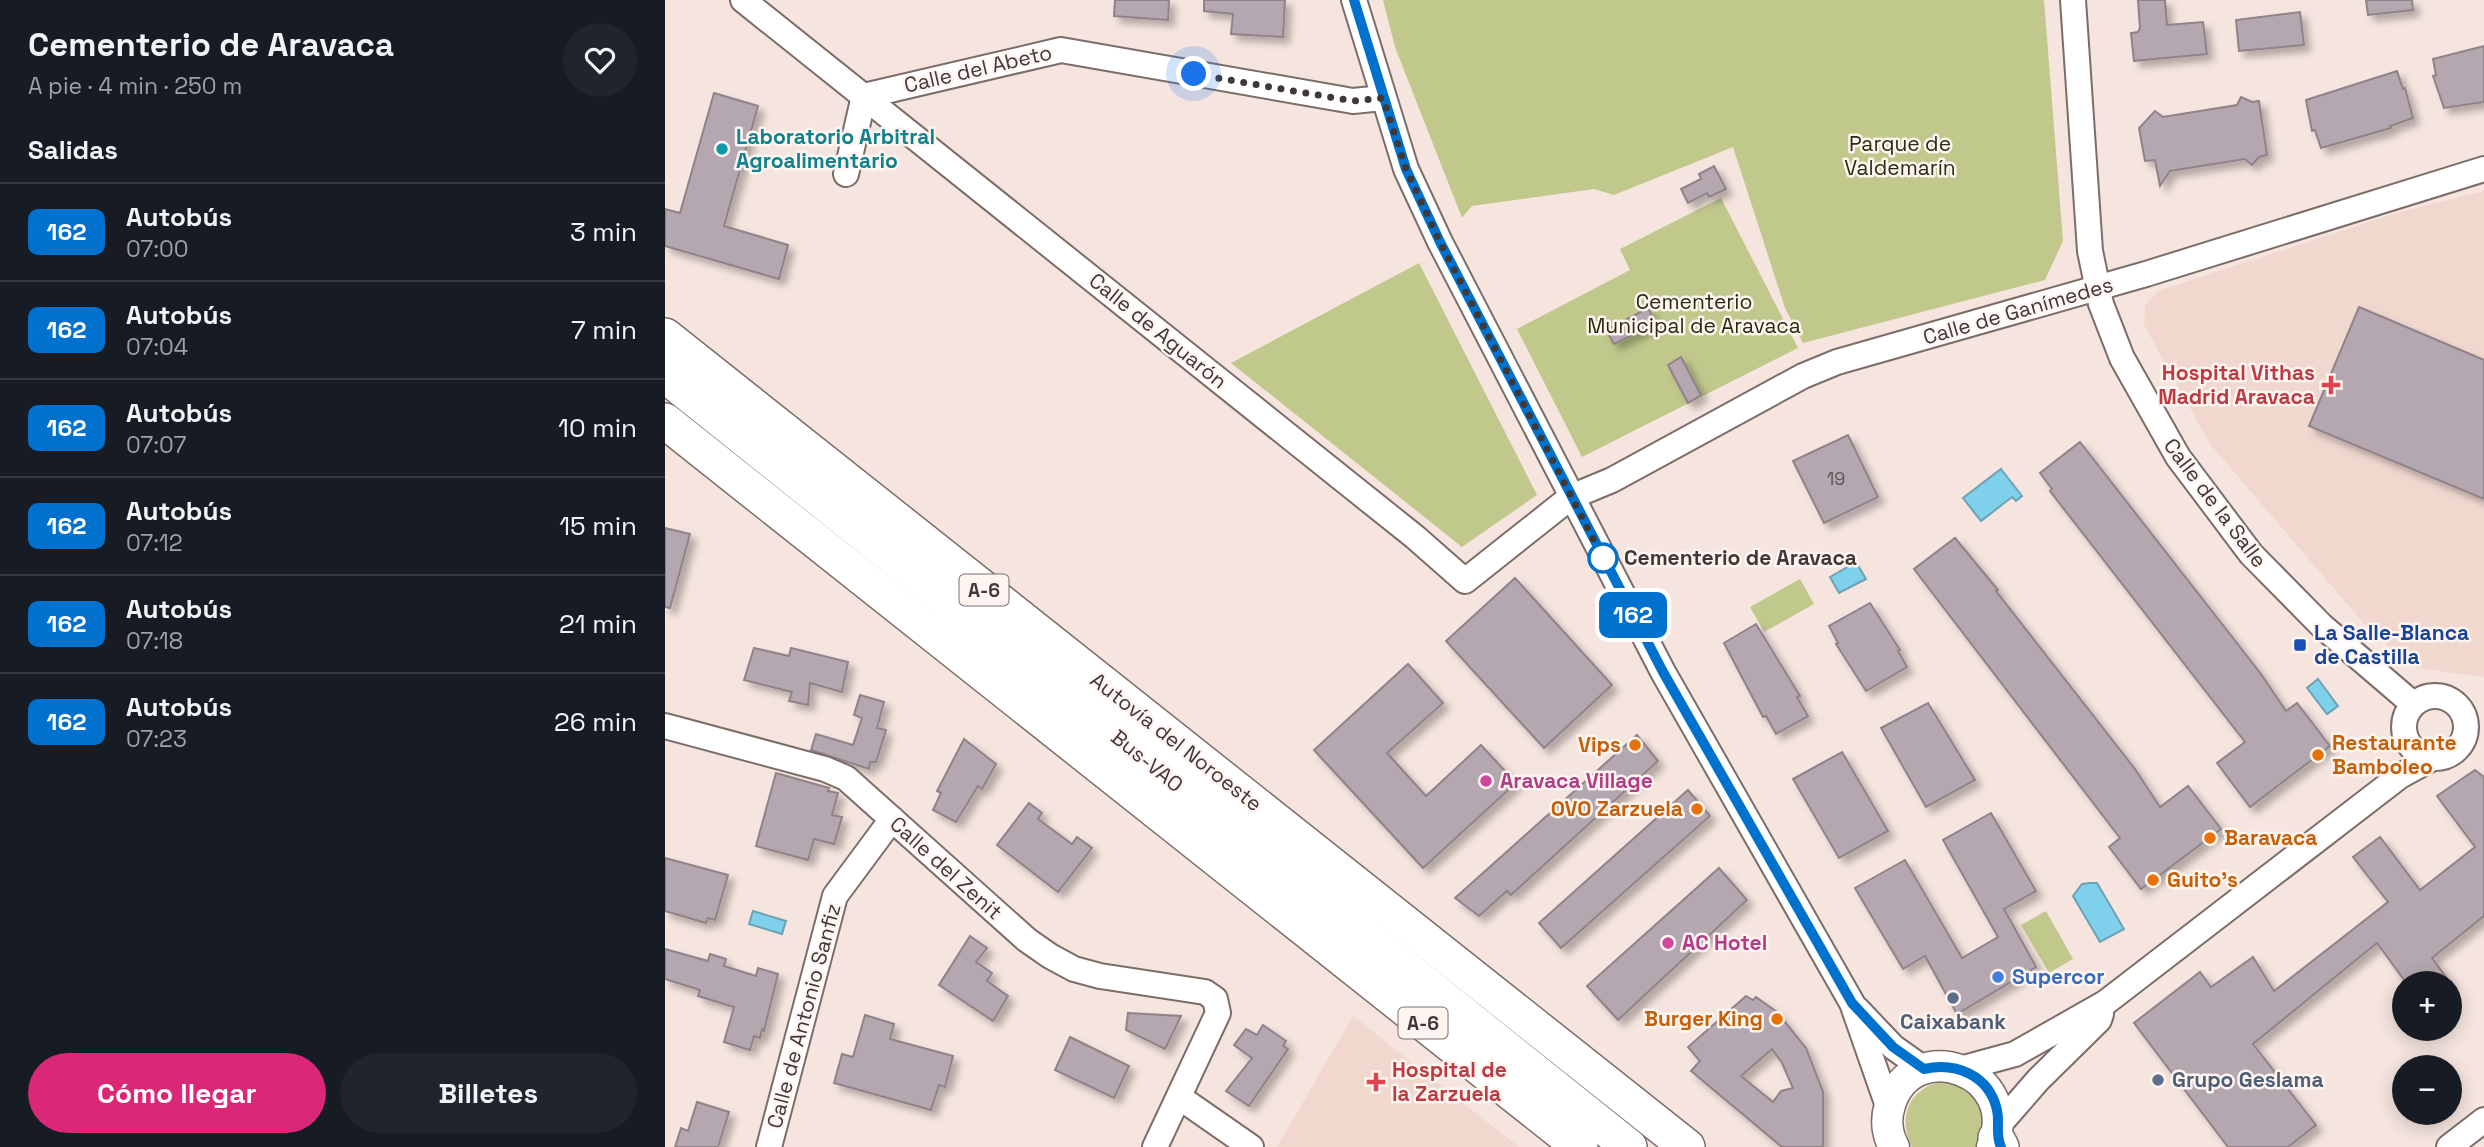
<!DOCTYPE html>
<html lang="es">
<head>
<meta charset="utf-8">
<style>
  :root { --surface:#171b24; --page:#20242c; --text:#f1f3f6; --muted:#9ea1a6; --line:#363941; --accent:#db2777 }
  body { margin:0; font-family:"Space Grotesk",sans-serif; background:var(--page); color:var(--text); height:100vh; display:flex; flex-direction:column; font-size:26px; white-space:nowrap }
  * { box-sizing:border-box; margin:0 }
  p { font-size:23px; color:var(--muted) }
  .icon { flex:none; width:38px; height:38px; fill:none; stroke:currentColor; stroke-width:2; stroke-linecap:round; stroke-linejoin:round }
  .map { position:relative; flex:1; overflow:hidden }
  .details { display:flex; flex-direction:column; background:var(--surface); width:665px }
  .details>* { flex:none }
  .badge { padding:0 14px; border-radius:10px; font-size:24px; line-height:46px }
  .fabs { position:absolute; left:1727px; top:971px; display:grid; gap:14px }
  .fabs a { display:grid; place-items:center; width:70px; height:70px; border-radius:50%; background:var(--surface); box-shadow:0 4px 18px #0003; font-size:35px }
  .you { position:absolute; width:35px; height:35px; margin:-18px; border:5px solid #fff; border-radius:50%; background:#1a73e8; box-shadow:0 0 0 10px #1a73e833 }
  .map>.badge { position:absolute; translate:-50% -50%; box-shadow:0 0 0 4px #fff }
  h2 { padding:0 28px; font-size:26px; line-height:63px }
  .round { display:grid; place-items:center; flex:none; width:74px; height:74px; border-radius:37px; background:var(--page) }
  .overview { display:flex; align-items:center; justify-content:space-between; height:119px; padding:0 28px }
  h1 { font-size:33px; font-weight:700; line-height:52px }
  .cta { display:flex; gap:14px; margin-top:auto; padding:14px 28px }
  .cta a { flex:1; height:80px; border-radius:42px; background:var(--accent); color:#fff; font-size:28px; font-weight:700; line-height:80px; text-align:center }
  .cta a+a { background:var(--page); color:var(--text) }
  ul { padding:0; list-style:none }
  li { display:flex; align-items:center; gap:21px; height:98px; padding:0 28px; border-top:2px solid var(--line) }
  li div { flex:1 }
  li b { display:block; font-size:26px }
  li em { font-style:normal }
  li .badge { min-width:77px; font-weight:700; text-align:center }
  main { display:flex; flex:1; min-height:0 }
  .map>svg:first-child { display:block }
  .built { fill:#f0d8cf }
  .green { fill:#c1c88c }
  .water { fill:#7fd0ea; stroke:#6ca2b4; stroke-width:2 }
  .building { fill:#b5a7af; stroke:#8f8289; stroke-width:2; fill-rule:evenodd; filter:url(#shadow) }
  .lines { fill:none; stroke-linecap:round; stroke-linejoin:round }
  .minor-casing { stroke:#7c6d68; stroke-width:28 }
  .major-casing { stroke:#7c6d68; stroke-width:33 }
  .highway-casing { stroke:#7c6d68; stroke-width:38 }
  .minor { stroke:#fff; stroke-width:24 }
  .major { stroke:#fff; stroke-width:30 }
  .highway { stroke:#fff; stroke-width:35 }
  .line-casing { stroke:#fff; stroke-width:16 }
  .line { stroke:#0072ce; stroke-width:10 }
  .walk { stroke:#3f3836; stroke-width:7; stroke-dasharray:0 12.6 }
  .culture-dot { fill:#0f9aa8; stroke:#fef4f0; stroke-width:2.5 }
  .health-dot { fill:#e0444e; stroke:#fef4f0; stroke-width:2.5 }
  .stop-dot { fill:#fff; stroke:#0072ce; stroke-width:3.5 }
  .transit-dot { fill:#1a4fb4; stroke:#fef4f0; stroke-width:2.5 }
  .food-dot { fill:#e8710a; stroke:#fef4f0; stroke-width:2.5 }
  .hotel-dot { fill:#d1479c; stroke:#fef4f0; stroke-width:2.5 }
  .shop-dot { fill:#3f7fe0; stroke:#fef4f0; stroke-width:2.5 }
  .service-dot { fill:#5c6f8a; stroke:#fef4f0; stroke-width:2.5 }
  .labels { text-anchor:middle; stroke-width:5; stroke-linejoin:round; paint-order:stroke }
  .number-label { font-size:18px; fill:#5c5454 }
  .shield { fill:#fef4f0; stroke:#78706e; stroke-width:2 }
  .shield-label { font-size:19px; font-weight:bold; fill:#3f3836 }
  .street-label { font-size:21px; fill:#3f3836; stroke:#fef4f0 }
  .culture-label { font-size:21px; font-weight:bold; fill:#0d838f; stroke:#fef4f0; text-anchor:start }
  .park-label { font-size:21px; fill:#292c0f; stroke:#fef4f0 }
  .health-label { font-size:21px; font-weight:bold; fill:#be3a42; stroke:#fef4f0; text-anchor:end }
  .stop-label { font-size:21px; font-weight:bold; fill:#3f3836; stroke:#fef4f0; text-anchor:start }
  .transit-label { font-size:21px; font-weight:bold; fill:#164399; stroke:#fef4f0; text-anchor:start }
  .food-label { font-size:21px; font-weight:bold; fill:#c56008; stroke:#fef4f0; text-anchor:start }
  .hotel-label { font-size:21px; font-weight:bold; fill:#b23c85; stroke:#fef4f0; text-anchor:start }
  .shop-label { font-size:21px; font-weight:bold; fill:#366cbe; stroke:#fef4f0; text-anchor:start }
  .service-label { font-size:21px; font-weight:bold; fill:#4e5e75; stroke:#fef4f0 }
</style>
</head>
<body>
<main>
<section class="details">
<div class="overview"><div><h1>Cementerio de Aravaca</h1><p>A pie · 4 min · 250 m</p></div><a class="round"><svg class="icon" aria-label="heart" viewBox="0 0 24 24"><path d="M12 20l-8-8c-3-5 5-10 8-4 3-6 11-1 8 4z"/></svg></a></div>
<h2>Salidas</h2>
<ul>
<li><span class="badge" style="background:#0072ce;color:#fff">162</span><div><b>Autobús</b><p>07:00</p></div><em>3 min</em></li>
<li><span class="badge" style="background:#0072ce;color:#fff">162</span><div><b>Autobús</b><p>07:04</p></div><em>7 min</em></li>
<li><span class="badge" style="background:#0072ce;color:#fff">162</span><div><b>Autobús</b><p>07:07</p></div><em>10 min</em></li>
<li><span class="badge" style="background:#0072ce;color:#fff">162</span><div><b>Autobús</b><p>07:12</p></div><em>15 min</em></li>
<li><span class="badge" style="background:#0072ce;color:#fff">162</span><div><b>Autobús</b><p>07:18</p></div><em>21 min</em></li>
<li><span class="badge" style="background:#0072ce;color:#fff">162</span><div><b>Autobús</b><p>07:23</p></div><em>26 min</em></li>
</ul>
<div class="cta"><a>Cómo llegar</a><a>Billetes</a></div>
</section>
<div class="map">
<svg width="1819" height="1147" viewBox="0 0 1819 1147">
  <defs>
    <filter id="shadow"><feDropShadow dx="6" dy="6" stdDeviation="3.5" flood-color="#0004"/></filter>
  </defs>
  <rect width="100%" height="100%" fill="#f6e5df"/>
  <!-- built -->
  <g class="built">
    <polygon points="1819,191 1819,677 1752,668 1706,632 1545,444 1479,325 1480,306 1493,291 1731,213"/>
    <polygon points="688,1016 854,1147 612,1147"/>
  </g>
  <!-- green -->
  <g class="green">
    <polygon points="718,0 1379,0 1398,241 1380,280 1138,343 1120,308 1068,147 949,195 929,189 807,206 797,218 730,47"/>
    <polygon points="1056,198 1133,348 917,457 852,329 965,270 955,249"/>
    <polygon points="754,263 872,495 797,547 566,363"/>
    <polygon points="1135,579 1149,604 1099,632 1085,607"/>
    <polygon points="1381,911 1408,959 1384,973 1356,925"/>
    <path d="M1282,1081L1307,1091L1321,1115L1313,1147H1247C1231,1115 1246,1085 1282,1081Z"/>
  </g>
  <!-- water -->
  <g class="water">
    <polygon points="1336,469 1357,496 1351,501 1347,497 1316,521 1298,498"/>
    <polygon points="1191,562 1201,579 1174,593 1165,577"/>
    <polygon points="1653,679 1673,706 1662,714 1642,688"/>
    <polygon points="1425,883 1432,883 1459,929 1435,942 1408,896 1417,884"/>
    <polygon points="88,911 121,921 117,934 84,924"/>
  </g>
  <!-- building -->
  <g class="building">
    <polygon points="450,0 504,0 503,20 449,16"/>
    <polygon points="539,0 620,0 618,37 566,34 568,14 539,11"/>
    <polygon points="1473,0 1500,0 1502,25 1538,22 1542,54 1469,61 1466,33 1473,32 1475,28"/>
    <polygon points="1701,0 1747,0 1748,10 1703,15"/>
    <polygon points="1635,12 1639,45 1574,51 1571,20"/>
    <polygon points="1819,46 1819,102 1779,108 1768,76 1771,75 1768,59"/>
    <polygon points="1732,71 1738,89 1740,88 1748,118 1725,126 1726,128 1656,148 1650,130 1647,131 1641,100"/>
    <polygon points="49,93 93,106 59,226 123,245 114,279 0,246 0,209 15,213"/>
    <polygon points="1576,97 1587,102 1594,101 1602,155 1594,157 1587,165 1580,159 1505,171 1495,186 1490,160 1480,161 1474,128 1490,111 1498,117 1572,105"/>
    <polygon points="1049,166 1061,189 1044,197 1042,193 1023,203 1016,189 1036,179 1034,174"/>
    <polygon points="1694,307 1819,360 1819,499 1644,426"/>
    <polygon points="983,308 991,323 949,344 941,330"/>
    <polygon points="1016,357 1036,395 1023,403 1003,365"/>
    <polygon points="1183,435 1213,497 1159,523 1128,461"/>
    <polygon points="1415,442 1596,674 1621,711 1632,703 1665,746 1585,807 1552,763 1580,742 1385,491 1387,489 1375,473"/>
    <polygon points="0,528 25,534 5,608 0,607"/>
    <polygon points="1290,538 1333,590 1331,591 1470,769 1495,807 1523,786 1556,829 1476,889 1444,847 1455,838 1249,569"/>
    <polygon points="850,578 947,685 879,748 781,641"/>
    <polygon points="1205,603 1235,650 1233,651 1242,667 1201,691 1171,644 1173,643 1164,626"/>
    <polygon points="1091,624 1135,696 1132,697 1143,716 1111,734 1101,716 1098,717 1059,643"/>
    <polygon points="89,648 124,656 126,648 183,662 177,692 145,683 143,705 124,701 127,692 79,680"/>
    <polygon points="743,664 778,703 722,753 761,796 816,745 851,783 758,868 649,750"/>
    <polygon points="195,695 219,702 212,728 221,730 211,762 205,762 204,769 146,750 151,734 188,745 197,718 189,715"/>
    <polygon points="1263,703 1310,780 1261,807 1216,728"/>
    <polygon points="972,735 993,761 846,895 842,891 814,916 790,898"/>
    <polygon points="299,739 331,764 317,789 313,786 291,822 268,810 276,793 272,791"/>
    <polygon points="1177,752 1223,831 1174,858 1128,779"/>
    <polygon points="1810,770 1819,777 1819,916 1767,958 1786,984 1742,984 1712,943 1588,1044 1651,1125 1623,1147 1563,1147 1469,1023 1535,972 1546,987 1588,957 1609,991 1723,902 1688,857 1715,837 1755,890 1810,847 1772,796"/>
    <polygon points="111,773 164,788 163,791 173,793 167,815 177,817 169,844 149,839 143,860 91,846"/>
    <polygon points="1023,790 1045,816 896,948 874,923"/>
    <polygon points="364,803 377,813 373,819 407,844 412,837 427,848 393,892 332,845"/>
    <polygon points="1326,813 1371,891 1339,909 1371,967 1292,1014 1260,956 1238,969 1190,888 1240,860 1297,958 1333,937 1278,840"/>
    <polygon points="0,858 63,875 50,920 43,918 41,923 0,911"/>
    <polygon points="1054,868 1082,900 953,1020 922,986"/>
    <polygon points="305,936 322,948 311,962 327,973 322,981 343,996 328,1021 274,985"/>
    <polygon points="0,949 43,961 45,954 61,959 59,966 91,976 93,968 113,974 99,1031 97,1029 95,1038 89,1036 85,1050 59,1042 69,1007 33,996 35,990 0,979"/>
    <path d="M1081,996L1088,1000L1091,997L1112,1012L1141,1048L1158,1092V1147H1117L1026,1071L1035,1061L1023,1047ZM1107,1049L1117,1063L1128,1088L1116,1091L1108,1102L1076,1076Z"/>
    <polygon points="463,1013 516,1016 500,1049 461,1030"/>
    <polygon points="200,1015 229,1024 225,1039 288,1056 280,1087 274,1085 266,1110 169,1083 177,1054 188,1057"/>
    <polygon points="598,1025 621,1041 618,1046 623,1049 584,1106 561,1091 587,1058 569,1045 581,1029 592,1035"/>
    <polygon points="405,1037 464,1066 449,1098 390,1070"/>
    <polygon points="32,1102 64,1112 53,1147 10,1147 16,1128 23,1131"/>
  </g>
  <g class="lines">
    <defs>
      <g id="minor">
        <polyline points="78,0 750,537 800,581 906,497 947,480 1138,376 1172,362 1481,274 1819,169"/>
        <polyline points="689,0 741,169 775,242 998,672 1187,1003 1224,1109"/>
        <polyline points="1408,0 1425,251 1436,304 1457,358 1513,457 1586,554 1657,626 1748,704"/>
        <polyline points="199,96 396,50 688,101 718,98"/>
        <polyline points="181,174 199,96"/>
        <circle cx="1770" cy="727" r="31"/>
        <polyline points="0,726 160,769 181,778 362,940 385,956 409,969 435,976 540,992 550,999 553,1013 490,1147"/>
        <polyline points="1192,1009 1228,1047 1259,1069"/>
        <polyline points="1295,1069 1350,1054 1440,1003 1735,776 1768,758"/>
        <polyline points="514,1097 586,1147"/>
        <polyline points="1333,1126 1373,1080 1434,1020 1436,1014"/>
        <polyline points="104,1147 170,896 227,819"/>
        <polyline points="1784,1147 1819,1120"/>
      </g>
      <path id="major" d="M1229,1147C1222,1134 1220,1120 1225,1105C1247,1032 1359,1072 1327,1147"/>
      <g id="highway">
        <polyline points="0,336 1022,1147"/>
        <polyline points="0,375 964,1147"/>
        <polyline points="0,421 915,1147"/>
        <polyline points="1331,1138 1336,1147"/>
      </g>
    </defs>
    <!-- minor casing -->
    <use href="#minor" class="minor-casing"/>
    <!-- major casing -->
    <use href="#major" class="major-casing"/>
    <!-- highway casing -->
    <use href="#highway" class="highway-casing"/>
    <!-- minor -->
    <use href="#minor" class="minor"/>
    <!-- major -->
    <use href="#major" class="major"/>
    <!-- highway -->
    <use href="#highway" class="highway"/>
  </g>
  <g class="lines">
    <defs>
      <path id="line" d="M689,0L741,169L775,242L998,672L1187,1003L1228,1047L1259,1069C1291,1062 1324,1075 1332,1110C1335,1123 1330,1134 1336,1147"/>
    </defs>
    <!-- line casing -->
    <use href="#line" class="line-casing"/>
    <!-- line -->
    <use href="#line" class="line"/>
    <!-- walk -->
    <polyline class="walk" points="529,74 688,101 718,98 741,169 775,242 938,558"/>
  </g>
  <!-- markers -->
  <circle class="culture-dot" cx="57" cy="149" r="7"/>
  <g class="health-dot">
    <path d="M1662.5 374.5h7v7h7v7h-7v7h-7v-7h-7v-7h7z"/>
    <path d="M707.5 1071.5h7v7h7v7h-7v7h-7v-7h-7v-7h7z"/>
  </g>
  <circle class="stop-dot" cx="938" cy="558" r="14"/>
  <rect class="transit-dot" x="1628" y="638" width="14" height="14" rx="3.5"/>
  <g class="food-dot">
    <circle cx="970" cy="745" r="7"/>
    <circle cx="1653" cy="755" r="7"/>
    <circle cx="1032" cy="809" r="7"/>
    <circle cx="1545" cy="838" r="7"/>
    <circle cx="1488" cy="880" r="7"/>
    <circle cx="1112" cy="1019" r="7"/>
  </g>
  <g class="hotel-dot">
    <circle cx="821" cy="781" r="7"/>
    <circle cx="1003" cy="943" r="7"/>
  </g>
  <circle class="shop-dot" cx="1333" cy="977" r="7"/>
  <g class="service-dot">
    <circle cx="1288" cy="998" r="7"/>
    <circle cx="1493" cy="1080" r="7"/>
  </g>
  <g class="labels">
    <!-- number labels -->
    <g class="number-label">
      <text x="1171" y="485">19</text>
    </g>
    <!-- shield labels -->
    <g class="shield">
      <rect x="294.5" y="574.5" width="49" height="31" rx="5"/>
      <rect x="733.5" y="1007.5" width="49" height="31" rx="5"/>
    </g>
    <g class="shield-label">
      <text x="319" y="597">A-6</text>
      <text x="758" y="1030">A-6</text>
    </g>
    <!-- street labels -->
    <g class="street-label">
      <text transform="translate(313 69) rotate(-13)" y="7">Calle del Abeto</text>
      <text transform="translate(1353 311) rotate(-16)" y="7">Calle de Ganímedes</text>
      <text transform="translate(493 331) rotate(39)" y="7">Calle de Aguarón</text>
      <text transform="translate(1550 503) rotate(53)" y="7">Calle de la Salle</text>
      <text transform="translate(511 742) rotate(38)" y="7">Autovía del Noroeste</text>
      <text transform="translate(482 761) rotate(39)" y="7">Bus-VAO</text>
      <text transform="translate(281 868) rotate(42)" y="7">Calle del Zenit</text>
      <text transform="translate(139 1016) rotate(-75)" y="7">Calle de Antonio Sanfiz</text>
    </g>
    <!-- culture labels -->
    <g class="culture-label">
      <text x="71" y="144">Laboratorio Arbitral<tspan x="71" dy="24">Agroalimentario</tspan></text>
    </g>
    <!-- park labels -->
    <g class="park-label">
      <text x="1235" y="151">Parque de<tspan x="1235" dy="24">Valdemarín</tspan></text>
      <text x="1029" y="309">Cementerio<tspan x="1029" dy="24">Municipal de Aravaca</tspan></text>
    </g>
    <!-- health labels -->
    <g class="health-label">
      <text x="1650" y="380">Hospital Vithas<tspan x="1650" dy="24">Madrid Aravaca</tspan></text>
      <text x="727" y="1077" text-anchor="start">Hospital de<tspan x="727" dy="24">la Zarzuela</tspan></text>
    </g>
    <!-- stop labels -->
    <g class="stop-label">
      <text x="959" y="565">Cementerio de Aravaca</text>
    </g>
    <!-- transit labels -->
    <g class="transit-label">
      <text x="1649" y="640">La Salle-Blanca<tspan x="1649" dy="24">de Castilla</tspan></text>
    </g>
    <!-- food labels -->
    <g class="food-label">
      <text x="1667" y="750">Restaurante<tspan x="1667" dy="24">Bamboleo</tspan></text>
      <text x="956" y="752" text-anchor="end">Vips</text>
      <text x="1018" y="816" text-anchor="end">OVO Zarzuela</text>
      <text x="1559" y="845">Baravaca</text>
      <text x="1502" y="887">Guito's</text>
      <text x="1098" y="1026" text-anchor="end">Burger King</text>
    </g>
    <!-- hotel labels -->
    <g class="hotel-label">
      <text x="835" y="788">Aravaca Village</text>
      <text x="1017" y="950">AC Hotel</text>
    </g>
    <!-- shop labels -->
    <g class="shop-label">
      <text x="1347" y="984">Supercor</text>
    </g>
    <!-- service labels -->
    <g class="service-label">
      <text x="1288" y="1029">Caixabank</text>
      <text x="1507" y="1087" text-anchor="start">Grupo Geslama</text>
    </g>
  </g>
</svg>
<div class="fabs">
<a>+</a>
<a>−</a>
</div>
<div class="you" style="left:529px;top:74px"></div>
<b class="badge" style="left:968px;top:615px;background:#0072ce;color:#fff">162</b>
</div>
</main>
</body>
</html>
